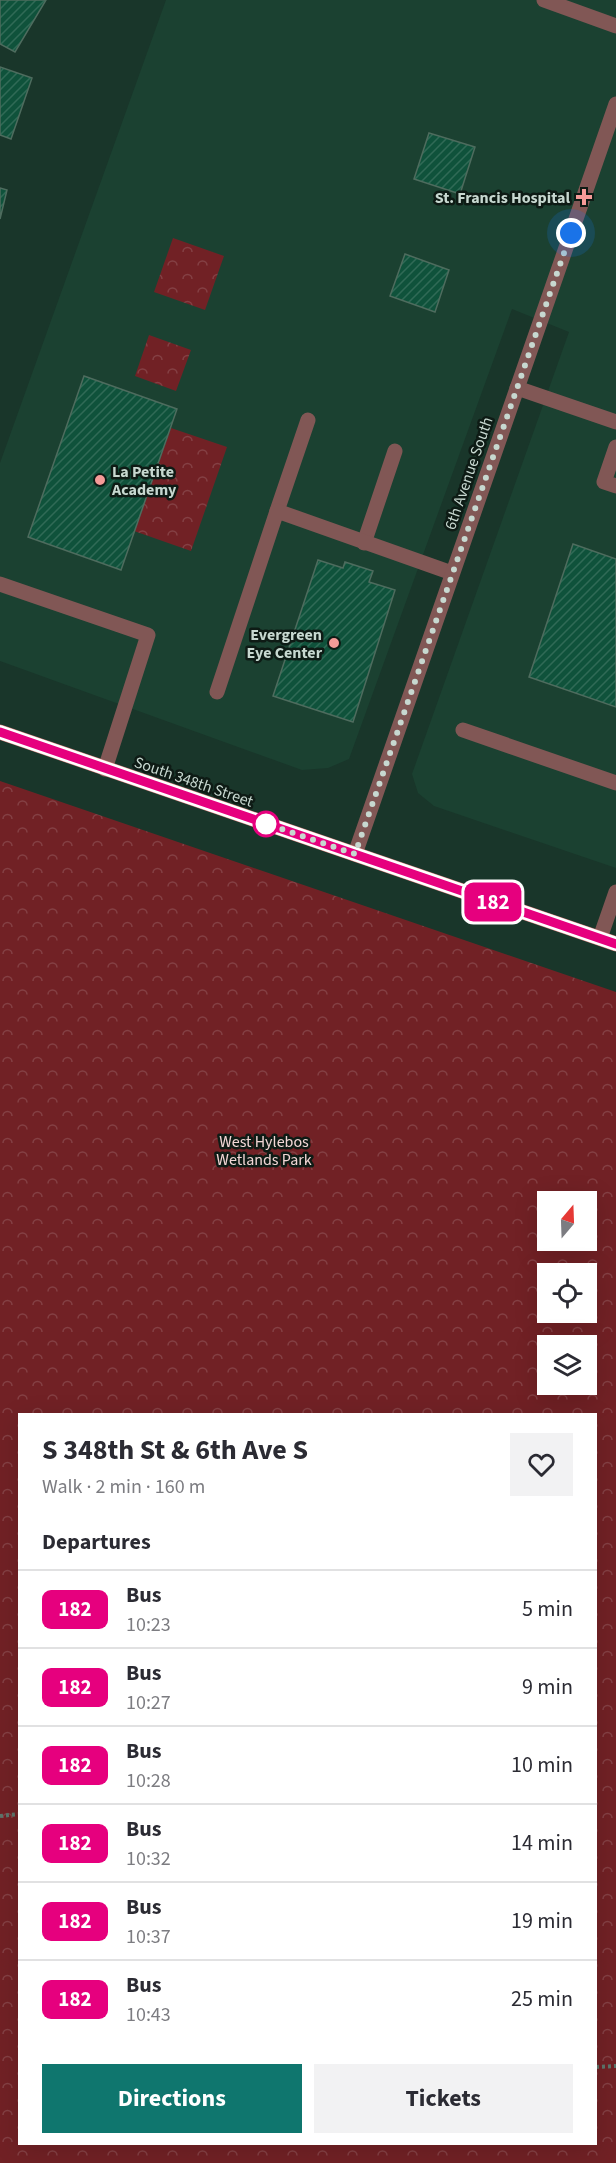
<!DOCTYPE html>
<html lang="en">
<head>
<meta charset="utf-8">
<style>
  :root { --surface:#fff; --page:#f2f2f3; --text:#2b2b33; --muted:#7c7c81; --line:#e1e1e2; --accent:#0f766e }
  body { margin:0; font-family:"Source Sans 3",sans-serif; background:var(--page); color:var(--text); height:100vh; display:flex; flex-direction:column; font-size:22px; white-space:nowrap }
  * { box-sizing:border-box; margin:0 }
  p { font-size:20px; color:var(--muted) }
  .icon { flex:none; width:33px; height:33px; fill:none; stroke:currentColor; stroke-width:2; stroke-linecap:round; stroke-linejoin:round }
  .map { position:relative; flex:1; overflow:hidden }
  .panel { position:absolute; left:18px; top:1413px; width:579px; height:732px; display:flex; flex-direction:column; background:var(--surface); border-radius:0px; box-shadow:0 6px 24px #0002 }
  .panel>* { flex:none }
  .badge { padding:0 12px; border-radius:9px; font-size:21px; line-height:39px }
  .needle { width:39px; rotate:19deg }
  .controls { position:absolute; left:537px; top:1191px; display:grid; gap:12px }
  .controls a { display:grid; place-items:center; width:60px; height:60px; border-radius:0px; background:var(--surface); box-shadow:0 6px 24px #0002; font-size:30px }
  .you { position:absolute; width:30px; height:30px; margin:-15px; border:4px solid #fff; border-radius:50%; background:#1a73e8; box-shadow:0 0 0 9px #1a73e833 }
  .map>.badge { position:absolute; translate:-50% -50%; box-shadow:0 0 0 3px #fff }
  h2 { padding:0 24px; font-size:22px; line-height:54px }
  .round { display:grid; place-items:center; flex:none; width:63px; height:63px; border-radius:0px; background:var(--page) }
  .summary { display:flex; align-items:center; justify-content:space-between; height:102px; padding:0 24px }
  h1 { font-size:28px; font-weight:700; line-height:45px }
  .action { display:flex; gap:12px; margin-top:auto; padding:12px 24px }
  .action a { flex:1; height:69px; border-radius:0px; background:var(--accent); color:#fff; font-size:24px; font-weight:700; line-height:69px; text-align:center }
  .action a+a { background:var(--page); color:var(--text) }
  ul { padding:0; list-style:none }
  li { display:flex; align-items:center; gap:18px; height:78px; padding:0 24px; border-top:2px solid var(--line) }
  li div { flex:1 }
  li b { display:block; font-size:22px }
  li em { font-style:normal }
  li .badge { min-width:66px; font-weight:700; text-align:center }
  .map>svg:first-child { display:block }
  .built { fill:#1b4131 }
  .park { fill:url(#park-crowns); fill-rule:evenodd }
  .building { fill:url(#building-hatch); stroke:#4e6c5e; stroke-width:1.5 }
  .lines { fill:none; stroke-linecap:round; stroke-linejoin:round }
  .path { stroke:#5d756b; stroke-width:4; stroke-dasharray:3 3; stroke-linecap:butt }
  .lane { stroke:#815755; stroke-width:15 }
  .primary { stroke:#d17b79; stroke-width:15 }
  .line-casing { stroke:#fff; stroke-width:14 }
  .line { stroke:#e6007e; stroke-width:9 }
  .walk { stroke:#c7d8d0; stroke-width:6; stroke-dasharray:0 10.8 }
  .poi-dot { fill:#f59b98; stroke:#0e1b15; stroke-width:2 }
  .stop-dot { fill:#fff; stroke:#e6007e; stroke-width:3 }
  .labels { text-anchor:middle; stroke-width:5; stroke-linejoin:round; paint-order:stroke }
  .poi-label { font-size:16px; font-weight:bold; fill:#c7d8d0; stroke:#0e1b15; text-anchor:end }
  .street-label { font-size:16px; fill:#c7d8d0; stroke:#0e1b15 }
  .park-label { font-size:16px; fill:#f3d7d6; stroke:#0e1b15 }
</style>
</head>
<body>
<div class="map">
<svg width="616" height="2163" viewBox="0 0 616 2163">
  <defs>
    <pattern id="park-crowns" width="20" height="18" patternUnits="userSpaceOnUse" patternTransform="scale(1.5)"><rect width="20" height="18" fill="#712125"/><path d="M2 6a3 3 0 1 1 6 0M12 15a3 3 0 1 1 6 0" fill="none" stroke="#844044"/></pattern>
    <pattern id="building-hatch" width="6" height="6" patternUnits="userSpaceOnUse" patternTransform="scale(1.5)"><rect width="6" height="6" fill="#0f523b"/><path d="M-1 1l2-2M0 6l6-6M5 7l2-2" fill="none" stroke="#306a56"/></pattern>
  </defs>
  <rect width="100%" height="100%" fill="#19362a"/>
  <!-- built -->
  <polygon class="built" points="166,0 616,0 616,868 434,806 418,793 412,774 569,332 512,309 349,759 328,768 302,770 0,661 0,463"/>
  <!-- park -->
  <g class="park">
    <polygon points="173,238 224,256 205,310 154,292"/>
    <polygon points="149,335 191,350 176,391 135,376"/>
    <polygon points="171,428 227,447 191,551 134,531"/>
    <path d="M0,781L616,992V2163H0ZM548,1202H586V1240H548ZM548,1274H586V1312H548ZM548,1346H586V1384H548ZM20,1414H596V2144H20Z"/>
  </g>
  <!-- building -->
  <g class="building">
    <polygon points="0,0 46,0 15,52 0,44"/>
    <polygon points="0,67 32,78 11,139 0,135"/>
    <polygon points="429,133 475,147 460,194 414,179"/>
    <polygon points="0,188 7,190 0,219"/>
    <polygon points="405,254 449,270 435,312 390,296"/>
    <polygon points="84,376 177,409 121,570 28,537"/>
    <polygon points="573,544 616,559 616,707 529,677"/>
    <polygon points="318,560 343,568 345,562 373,571 369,582 395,590 353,722 273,696"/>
  </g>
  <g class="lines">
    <!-- path -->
    <g class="path">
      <polyline points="0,1816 20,1814"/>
      <polyline points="596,2067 616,2066"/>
    </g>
    <!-- lane -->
    <g class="lane">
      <polyline points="544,0 616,26"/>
      <polyline points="517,388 616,422"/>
      <polyline points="616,447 604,482 616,486"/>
      <polyline points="277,511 308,420"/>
      <polyline points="364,543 395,451"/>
      <polyline points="0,584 148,635 105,769"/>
      <polyline points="217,692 277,511 452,573"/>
      <polyline points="463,730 616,783"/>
      <polyline points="355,854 616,104"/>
      <polyline points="600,938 616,892"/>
    </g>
    <!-- primary -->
    <polyline class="primary" points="0,732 616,944"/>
  </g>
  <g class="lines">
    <defs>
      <polyline id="line" points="0,732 616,944"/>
    </defs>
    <!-- line casing -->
    <use href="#line" class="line-casing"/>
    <!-- line -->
    <use href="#line" class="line"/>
    <!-- walk -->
    <polyline class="walk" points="266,824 264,823 355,854 571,233"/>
  </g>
  <!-- markers -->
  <g class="poi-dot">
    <path d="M581 188h6v6h6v6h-6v6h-6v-6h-6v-6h6z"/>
    <circle cx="100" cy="480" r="6"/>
    <circle cx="334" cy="643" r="6"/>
  </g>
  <circle class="stop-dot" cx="266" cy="824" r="12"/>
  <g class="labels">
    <!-- poi labels -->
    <g class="poi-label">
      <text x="570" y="203">St. Francis Hospital</text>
      <text x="112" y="477" text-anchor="start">La Petite<tspan x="112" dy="18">Academy</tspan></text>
      <text x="322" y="640">Evergreen<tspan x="322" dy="18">Eye Center</tspan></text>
    </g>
    <!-- street labels -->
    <g class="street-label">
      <text transform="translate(468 473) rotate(-71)" y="6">6th Avenue South</text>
      <text transform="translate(194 781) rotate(19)" y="6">South 348th Street</text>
    </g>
    <!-- park labels -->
    <g class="park-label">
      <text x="264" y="1147">West Hylebos<tspan x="264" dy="18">Wetlands Park</tspan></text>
    </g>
  </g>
</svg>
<div class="controls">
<a><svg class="needle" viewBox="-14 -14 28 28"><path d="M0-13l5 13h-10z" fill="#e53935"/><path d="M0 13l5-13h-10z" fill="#7c7c81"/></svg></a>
<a><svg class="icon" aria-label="locate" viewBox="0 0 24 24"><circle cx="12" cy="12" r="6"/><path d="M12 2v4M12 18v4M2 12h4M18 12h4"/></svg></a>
<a><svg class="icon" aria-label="layers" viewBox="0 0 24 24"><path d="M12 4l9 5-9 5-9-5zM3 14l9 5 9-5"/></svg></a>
</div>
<div class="you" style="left:571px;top:233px"></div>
<b class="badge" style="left:493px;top:902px;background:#e6007e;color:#fff">182</b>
<section class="panel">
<div class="summary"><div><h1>S 348th St &amp; 6th Ave S</h1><p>Walk · 2 min · 160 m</p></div><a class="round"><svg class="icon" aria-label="heart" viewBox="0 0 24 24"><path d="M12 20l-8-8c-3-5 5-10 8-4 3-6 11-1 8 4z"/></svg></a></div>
<h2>Departures</h2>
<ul>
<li><span class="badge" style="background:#e6007e;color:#fff">182</span><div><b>Bus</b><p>10:23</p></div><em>5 min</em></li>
<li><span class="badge" style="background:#e6007e;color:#fff">182</span><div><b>Bus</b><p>10:27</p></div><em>9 min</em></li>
<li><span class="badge" style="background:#e6007e;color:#fff">182</span><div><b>Bus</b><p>10:28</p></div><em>10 min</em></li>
<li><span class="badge" style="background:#e6007e;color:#fff">182</span><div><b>Bus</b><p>10:32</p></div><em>14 min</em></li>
<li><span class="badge" style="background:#e6007e;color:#fff">182</span><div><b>Bus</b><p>10:37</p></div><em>19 min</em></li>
<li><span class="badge" style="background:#e6007e;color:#fff">182</span><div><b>Bus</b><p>10:43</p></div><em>25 min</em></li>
</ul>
<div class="action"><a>Directions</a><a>Tickets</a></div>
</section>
</div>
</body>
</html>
